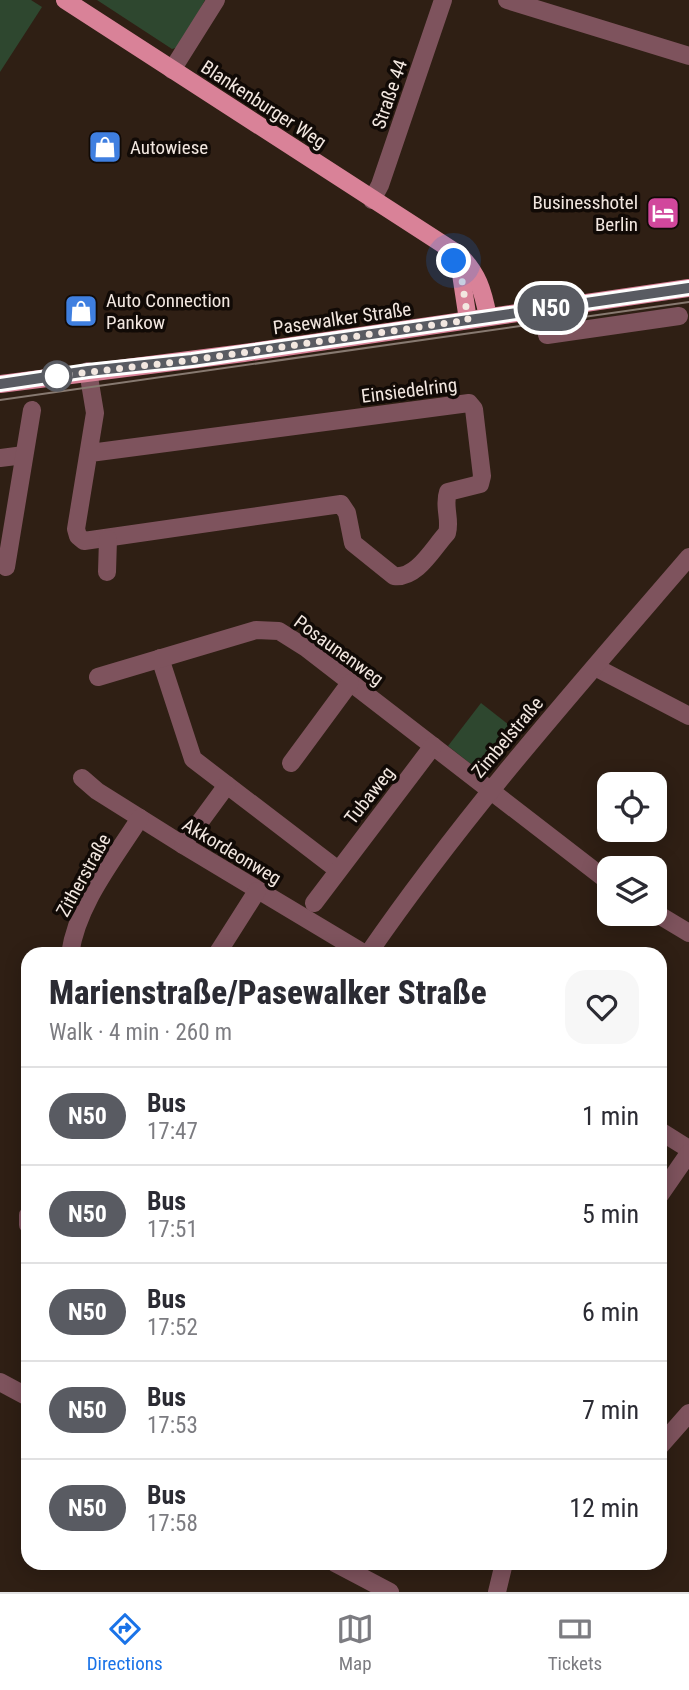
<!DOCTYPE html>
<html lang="en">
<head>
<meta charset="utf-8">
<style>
  :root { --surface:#fff; --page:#f7f7f7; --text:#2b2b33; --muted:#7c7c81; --line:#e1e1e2; --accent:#1a73e8 }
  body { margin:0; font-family:"Roboto Condensed",sans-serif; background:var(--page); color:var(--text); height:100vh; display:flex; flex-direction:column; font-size:26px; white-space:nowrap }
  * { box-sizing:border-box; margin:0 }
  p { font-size:23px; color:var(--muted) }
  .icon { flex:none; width:38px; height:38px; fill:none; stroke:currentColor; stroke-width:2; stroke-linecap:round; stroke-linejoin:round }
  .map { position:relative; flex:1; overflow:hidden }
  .details { position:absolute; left:21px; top:947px; width:646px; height:623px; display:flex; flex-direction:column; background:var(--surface); border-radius:21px; box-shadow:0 4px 18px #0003 }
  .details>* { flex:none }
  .badge { padding:0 14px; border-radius:23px; font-size:24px; line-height:46px }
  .controls { position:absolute; left:597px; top:772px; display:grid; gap:14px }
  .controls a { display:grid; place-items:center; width:70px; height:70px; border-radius:14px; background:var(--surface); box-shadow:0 4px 18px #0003; font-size:35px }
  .you { position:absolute; width:35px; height:35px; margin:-18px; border:5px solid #fff; border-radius:50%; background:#1a73e8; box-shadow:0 0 0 10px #1a73e833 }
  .map>.badge { position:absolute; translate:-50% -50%; box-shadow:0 0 0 4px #fff }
  .round { display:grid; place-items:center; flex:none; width:74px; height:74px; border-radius:21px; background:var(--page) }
  .headline { display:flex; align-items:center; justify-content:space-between; height:119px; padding:0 28px }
  h1 { font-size:33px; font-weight:800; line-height:52px }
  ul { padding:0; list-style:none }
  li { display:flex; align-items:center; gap:21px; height:98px; padding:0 28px; border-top:2px solid var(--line) }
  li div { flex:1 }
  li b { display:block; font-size:26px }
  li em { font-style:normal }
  li .badge { min-width:77px; font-weight:700; text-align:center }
  .dock { display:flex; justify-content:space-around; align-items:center; height:98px; border-top:2px solid var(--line); background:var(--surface); font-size:19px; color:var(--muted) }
  .dock a { display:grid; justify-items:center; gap:4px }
  .dock .on { color:var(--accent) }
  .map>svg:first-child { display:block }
  .green { fill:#2e472f }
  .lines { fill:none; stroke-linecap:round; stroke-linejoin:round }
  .minor { stroke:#7e535d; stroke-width:18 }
  .major { stroke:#d98298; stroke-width:18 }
  .tram { stroke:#877970; stroke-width:2 }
  .line-casing { stroke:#fff; stroke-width:16 }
  .line { stroke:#595b62; stroke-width:10 }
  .walk { stroke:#f2e7e0; stroke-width:7; stroke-dasharray:0 12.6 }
  .stop-dot { fill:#fff; stroke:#595b62; stroke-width:3.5 }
  .labels { text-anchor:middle; stroke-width:7; stroke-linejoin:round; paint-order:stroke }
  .street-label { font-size:19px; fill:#f2e7e0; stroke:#110a06 }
  .poi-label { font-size:19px; fill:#f2e7e0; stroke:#110a06; text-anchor:start }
</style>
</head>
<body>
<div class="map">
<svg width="689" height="1592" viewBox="0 0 689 1592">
  <rect width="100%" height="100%" fill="#2f1f14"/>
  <!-- green -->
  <g class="green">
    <polygon points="0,0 31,0 42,7 0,72"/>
    <polygon points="97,0 205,0 179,47 172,49"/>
    <polygon points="481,703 518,732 485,775 448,746"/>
  </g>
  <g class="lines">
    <!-- minor -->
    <g class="minor">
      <polyline points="507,0 689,56"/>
      <polyline points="172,70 216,0"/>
      <polyline points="372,200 380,185 443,0"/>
      <polyline points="547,335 679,316"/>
      <path d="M88,371L95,413L76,529L78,536L84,541L341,504L347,513L353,543L394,576C417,579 433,548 447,533C451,519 443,506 448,492L480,484L482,476L474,409L469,403L90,453"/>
      <polyline points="0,458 24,455"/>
      <polyline points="6,567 32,410"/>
      <polyline points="107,572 108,539"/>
      <polyline points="160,658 193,759 338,870"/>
      <polyline points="595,667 689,716"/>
      <polyline points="98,677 256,630 279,631 306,648 609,882"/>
      <polyline points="291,763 350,683"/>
      <polyline points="82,778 97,791 183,845 365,954"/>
      <polyline points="183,845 227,785"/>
      <polyline points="314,903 433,746"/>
      <polyline points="654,912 689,933"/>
      <path d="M70,954C77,904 114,859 140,818"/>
      <polyline points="217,954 257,891"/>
      <path d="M368,954C465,813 578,686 689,557"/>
      <polyline points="660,1131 689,1149"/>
      <polyline points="660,1195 689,1153"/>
      <polyline points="28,1215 28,1225"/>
      <polyline points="0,1382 28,1397"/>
      <polyline points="660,1446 689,1413"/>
      <polyline points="335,1563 390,1592"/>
      <polyline points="497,1592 504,1563"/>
    </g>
    <!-- major -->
    <g class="major">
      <path d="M65,0L458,254C478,273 483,291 488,317"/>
      <polyline points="449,255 461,274 468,320"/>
      <polyline points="0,384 244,353 689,288"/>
    </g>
    <!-- tram -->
    <polyline class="tram" points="0,400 689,302"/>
  </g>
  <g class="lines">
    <defs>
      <polyline id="line" points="0,384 88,371 192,360 689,288"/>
    </defs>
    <!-- line casing -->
    <use href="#line" class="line-casing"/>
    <!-- line -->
    <use href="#line" class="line"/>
    <!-- walk -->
    <polyline class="walk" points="57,376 192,360 468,320 461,274 454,261"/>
  </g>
  <!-- icons -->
  <defs>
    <symbol id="shop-square" viewBox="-11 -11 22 22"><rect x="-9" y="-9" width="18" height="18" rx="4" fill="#3f7fe0" stroke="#110a06"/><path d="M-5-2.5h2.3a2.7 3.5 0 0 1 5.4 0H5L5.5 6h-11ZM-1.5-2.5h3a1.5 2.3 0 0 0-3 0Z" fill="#fff"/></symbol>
    <symbol id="hotel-square" viewBox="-11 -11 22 22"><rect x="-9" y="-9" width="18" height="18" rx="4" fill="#d1479c" stroke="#110a06"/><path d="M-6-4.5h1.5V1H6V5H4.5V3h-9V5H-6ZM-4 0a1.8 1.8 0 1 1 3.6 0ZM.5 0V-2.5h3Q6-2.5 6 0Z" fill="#fff"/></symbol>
  </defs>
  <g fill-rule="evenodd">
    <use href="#shop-square" x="86" y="128" width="38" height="38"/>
    <use href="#hotel-square" x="644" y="194" width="38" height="38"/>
    <use href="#shop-square" x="62" y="292" width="38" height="38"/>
  </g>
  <!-- markers -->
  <circle class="stop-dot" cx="57" cy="376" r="14"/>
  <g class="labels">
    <!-- street labels -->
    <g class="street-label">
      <text transform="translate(389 94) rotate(-71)" y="7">Straße 44</text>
      <text transform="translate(264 104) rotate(33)" y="7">Blankenburger Weg</text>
      <text transform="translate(342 318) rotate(-8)" y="7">Pasewalker Straße</text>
      <text transform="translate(409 390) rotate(-7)" y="7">Einsiedelring</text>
      <text transform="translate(339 650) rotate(36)" y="7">Posaunenweg</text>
      <text transform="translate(507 737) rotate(-50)" y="7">Zimbelstraße</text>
      <text transform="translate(369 795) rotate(-52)" y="7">Tubaweg</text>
      <text transform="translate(232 851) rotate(31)" y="7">Akkordeonweg</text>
      <text transform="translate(83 875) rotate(-61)" y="7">Zitherstraße</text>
    </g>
    <!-- poi labels -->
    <g class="poi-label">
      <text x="130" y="154">Autowiese</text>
      <text x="638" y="209" text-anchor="end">Businesshotel<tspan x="638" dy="22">Berlin</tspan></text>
      <text x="106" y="307">Auto Connection<tspan x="106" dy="22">Pankow</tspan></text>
    </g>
  </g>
</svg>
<div class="controls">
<a><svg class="icon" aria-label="locate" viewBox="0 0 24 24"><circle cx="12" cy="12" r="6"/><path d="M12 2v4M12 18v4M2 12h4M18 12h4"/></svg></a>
<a><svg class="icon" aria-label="layers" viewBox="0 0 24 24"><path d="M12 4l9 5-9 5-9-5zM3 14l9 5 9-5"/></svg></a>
</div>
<div class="you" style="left:454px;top:261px"></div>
<b class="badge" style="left:551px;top:308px;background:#595b62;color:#fff">N50</b>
<section class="details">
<div class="headline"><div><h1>Marienstraße/Pasewalker Straße</h1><p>Walk · 4 min · 260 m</p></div><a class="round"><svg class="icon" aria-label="heart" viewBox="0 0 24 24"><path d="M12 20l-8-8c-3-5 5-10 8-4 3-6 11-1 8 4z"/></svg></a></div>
<ul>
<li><span class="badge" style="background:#595b62;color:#fff">N50</span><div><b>Bus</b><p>17:47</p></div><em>1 min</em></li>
<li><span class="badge" style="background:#595b62;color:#fff">N50</span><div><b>Bus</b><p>17:51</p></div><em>5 min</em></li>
<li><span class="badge" style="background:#595b62;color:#fff">N50</span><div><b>Bus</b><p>17:52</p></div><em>6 min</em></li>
<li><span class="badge" style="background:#595b62;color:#fff">N50</span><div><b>Bus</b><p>17:53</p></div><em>7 min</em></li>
<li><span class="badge" style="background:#595b62;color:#fff">N50</span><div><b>Bus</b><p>17:58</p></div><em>12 min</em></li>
</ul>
</section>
</div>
<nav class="dock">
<a class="on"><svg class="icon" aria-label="directions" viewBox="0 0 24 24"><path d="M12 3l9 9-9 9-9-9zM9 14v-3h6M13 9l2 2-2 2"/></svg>Directions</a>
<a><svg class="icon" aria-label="map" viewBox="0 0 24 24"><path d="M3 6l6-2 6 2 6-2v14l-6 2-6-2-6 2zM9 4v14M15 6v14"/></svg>Map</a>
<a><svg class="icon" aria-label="tickets" viewBox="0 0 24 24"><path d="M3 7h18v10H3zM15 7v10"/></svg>Tickets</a>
</nav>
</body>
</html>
